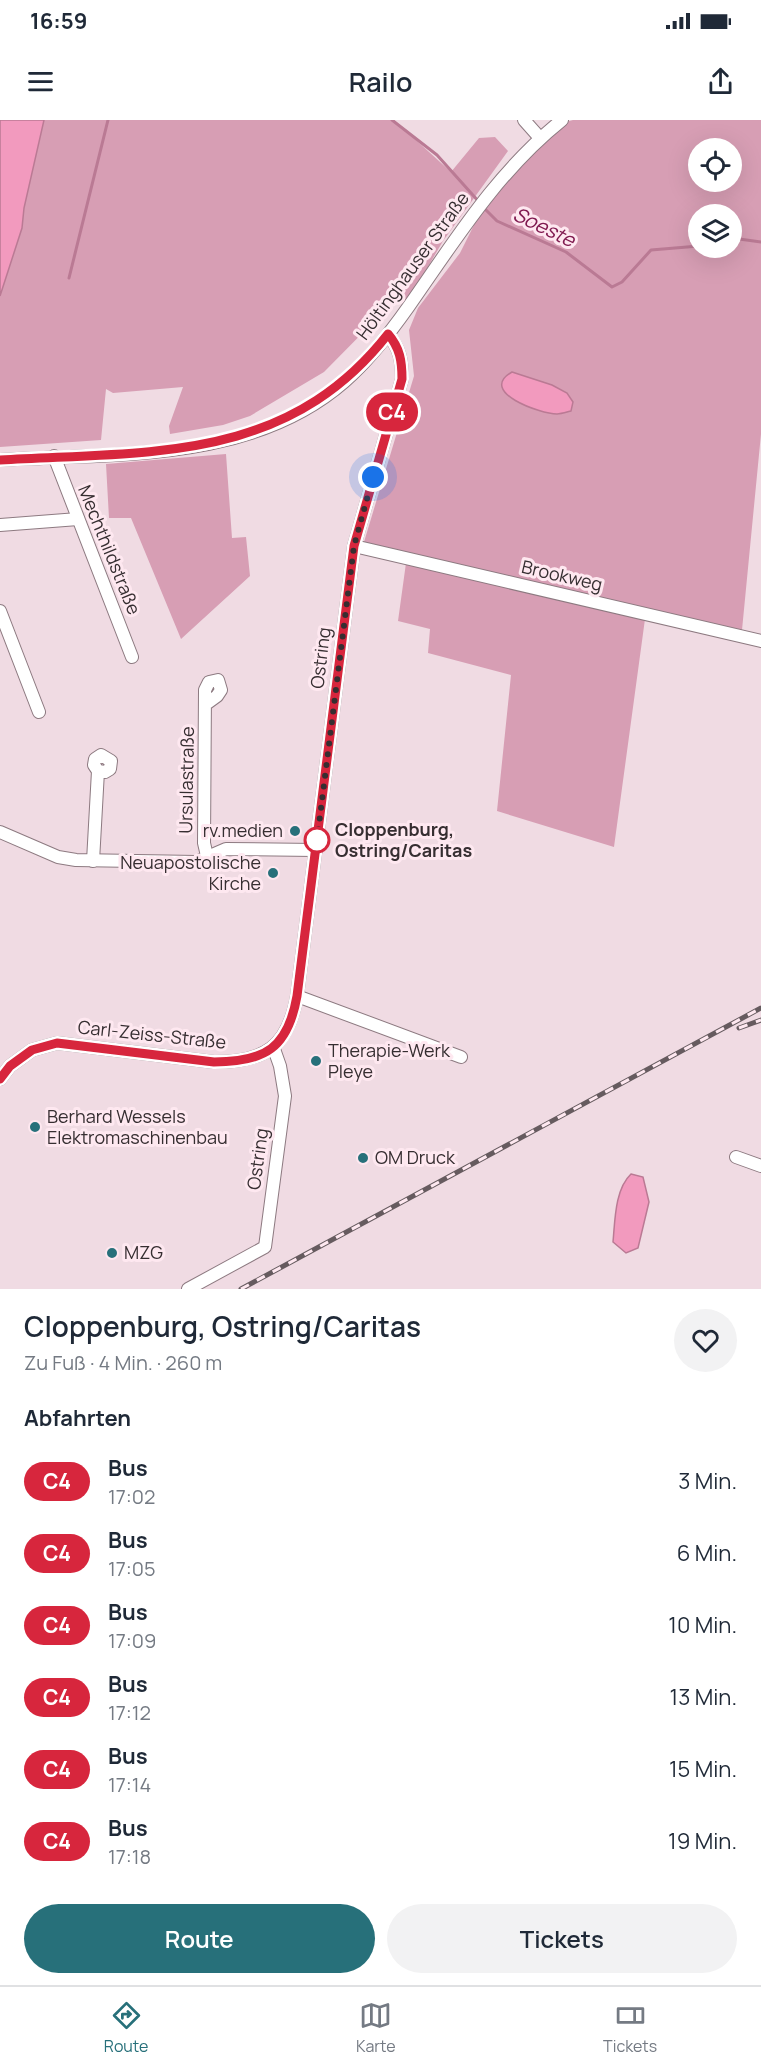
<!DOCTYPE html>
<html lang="de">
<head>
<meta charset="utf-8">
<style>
  :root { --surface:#fff; --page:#f2f2f3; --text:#1f2937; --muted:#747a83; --line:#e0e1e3; --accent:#27707a }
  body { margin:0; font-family:Manrope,sans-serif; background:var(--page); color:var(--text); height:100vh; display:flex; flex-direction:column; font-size:22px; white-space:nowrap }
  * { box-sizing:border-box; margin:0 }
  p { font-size:20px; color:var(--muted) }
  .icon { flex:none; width:33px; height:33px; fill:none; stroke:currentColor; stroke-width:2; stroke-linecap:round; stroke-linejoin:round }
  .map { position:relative; height:1169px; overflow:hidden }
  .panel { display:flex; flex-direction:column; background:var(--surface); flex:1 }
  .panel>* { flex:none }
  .badge { padding:0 12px; border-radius:20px; font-size:21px; line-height:39px }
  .controls { position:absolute; left:688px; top:18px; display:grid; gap:12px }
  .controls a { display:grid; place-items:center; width:54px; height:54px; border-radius:50%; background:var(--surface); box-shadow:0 6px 24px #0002; font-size:30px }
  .you { position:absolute; width:30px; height:30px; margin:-15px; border:4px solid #fff; border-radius:50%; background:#1a73e8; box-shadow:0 0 0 9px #1a73e833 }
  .map>.badge { position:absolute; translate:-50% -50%; box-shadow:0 0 0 3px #fff }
  h2 { padding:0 24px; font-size:22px; line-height:54px }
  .round { display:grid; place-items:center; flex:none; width:63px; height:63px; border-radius:32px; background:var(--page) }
  .head { display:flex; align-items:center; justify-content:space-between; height:102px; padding:0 24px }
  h1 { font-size:28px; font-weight:600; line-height:45px }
  .cta { display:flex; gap:12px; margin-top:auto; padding:12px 24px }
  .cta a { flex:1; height:69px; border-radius:36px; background:var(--accent); color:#fff; font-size:24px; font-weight:600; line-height:69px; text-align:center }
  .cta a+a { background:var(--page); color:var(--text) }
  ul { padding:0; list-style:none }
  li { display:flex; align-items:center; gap:18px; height:72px; padding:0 24px }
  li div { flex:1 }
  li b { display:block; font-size:22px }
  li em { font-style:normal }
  li .badge { min-width:66px; font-weight:700; text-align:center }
  .status { display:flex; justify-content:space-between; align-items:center; height:42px; padding:0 30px; background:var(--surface); direction:ltr }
  .status svg { height:16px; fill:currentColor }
  header { display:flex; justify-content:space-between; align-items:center; height:78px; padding:0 24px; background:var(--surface); font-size:27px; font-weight:600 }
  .tab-bar { display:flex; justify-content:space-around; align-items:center; height:84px; border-top:2px solid var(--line); background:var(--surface); font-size:16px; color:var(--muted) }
  .tab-bar a { display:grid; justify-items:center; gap:3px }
  .tab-bar .selected { color:var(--accent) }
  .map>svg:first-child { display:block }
  .green { fill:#d79eb4; fill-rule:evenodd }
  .water { fill:#f29abe; stroke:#ba7a94; stroke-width:1.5 }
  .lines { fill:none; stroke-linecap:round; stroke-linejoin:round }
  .stream { stroke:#ba7a94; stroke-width:3 }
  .minor-casing { stroke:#8d7a81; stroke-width:14 }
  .minor { stroke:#fff; stroke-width:12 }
  .rail-casing { stroke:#665b5f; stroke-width:5 }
  .rail { stroke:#fee8f0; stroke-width:3; stroke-dasharray:9; stroke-linecap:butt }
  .line-casing { stroke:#fff; stroke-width:14 }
  .line { stroke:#d7263d; stroke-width:9 }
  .walk { stroke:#362e31; stroke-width:6; stroke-dasharray:0 10.8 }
  .poi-dot { fill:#27707a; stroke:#fee8f0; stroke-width:2 }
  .stop-dot { fill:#fff; stroke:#d7263d; stroke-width:3 }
  .labels { text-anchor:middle; stroke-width:6; stroke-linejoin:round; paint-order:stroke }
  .street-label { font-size:18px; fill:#362e31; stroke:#fee8f0 }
  .stop-label { font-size:18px; font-weight:bold; fill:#362e31; stroke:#fee8f0; text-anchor:start }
  .poi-label { font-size:18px; fill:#362e31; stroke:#fee8f0; text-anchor:start }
  .water-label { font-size:20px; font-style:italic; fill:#801a50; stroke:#fee8f0 }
</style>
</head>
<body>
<div class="status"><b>16:59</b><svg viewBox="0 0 49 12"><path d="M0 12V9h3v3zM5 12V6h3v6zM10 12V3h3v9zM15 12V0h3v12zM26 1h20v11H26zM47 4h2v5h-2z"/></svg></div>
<header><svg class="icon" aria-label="menu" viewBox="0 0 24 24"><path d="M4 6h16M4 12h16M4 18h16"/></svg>Railo<svg class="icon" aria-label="share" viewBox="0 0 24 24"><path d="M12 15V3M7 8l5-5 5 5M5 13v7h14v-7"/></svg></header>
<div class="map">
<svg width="761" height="1169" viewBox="0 0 761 1169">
  <rect width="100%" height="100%" fill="#f0dbe3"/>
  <!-- green -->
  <g class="green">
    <polygon points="44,0 394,0 451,52 479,18 495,17 508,31 443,121 408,181 399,176 324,252 250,296 223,305 170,314 169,306 183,267 113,273 106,269 101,320 0,327 0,176 22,108 24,88"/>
    <path d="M573,0H761V314L742,510L364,422L414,256L409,210L418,188L460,133L485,83L536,29L566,2ZM699,28H732V62H699ZM699,94H732V128H699Z"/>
    <polygon points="226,334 232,418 246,417 250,456 181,519 131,398 109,398 106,344"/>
    <polygon points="406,443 645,499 614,727 497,691 511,555 428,533 430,509 398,501"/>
  </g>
  <!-- water -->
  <g class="water">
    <polygon points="0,0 44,0 24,88 22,108 0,176"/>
    <path d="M512,252L552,265L567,273L573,282L571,291C567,292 561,294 557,294C541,294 477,272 512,252Z"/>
    <path d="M631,1054L643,1057L649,1082L638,1128L626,1133L613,1122C615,1100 615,1069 631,1054Z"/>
  </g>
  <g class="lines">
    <!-- stream -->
    <g class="stream">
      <polyline points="392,0 437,35 480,83"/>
      <polyline points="484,88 497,101 566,132 612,167 622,162 651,130 699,126"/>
      <polyline points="732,118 761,122"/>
      <polyline points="69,158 108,0"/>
    </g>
    <defs>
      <g id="minor">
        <polyline points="524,0 540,18"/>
        <polyline points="54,336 132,537"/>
        <path d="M0,340C115,333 251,343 344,262C369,240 390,213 409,186C456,119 497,52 562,0"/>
        <polyline points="0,405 78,399"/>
        <polyline points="354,426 761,521"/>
        <polyline points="0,491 39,592"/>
        <polyline points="206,584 217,576 221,570 218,560 209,562 205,570 204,723 207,736"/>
        <polyline points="0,712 58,737 76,740 196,742 226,729 316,730"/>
        <polyline points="93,741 98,651 94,645 95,639 101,635 111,641 110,649 105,652 98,651"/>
        <polyline points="297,876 461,937"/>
        <path d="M0,959L10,946L32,930L57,923L214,942C265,942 288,927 297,876L354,426L402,259C402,241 400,228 388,215"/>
        <polyline points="736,1037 761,1046"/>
        <polyline points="188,1169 265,1127 285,976 280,946 274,929"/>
      </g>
    </defs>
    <!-- minor casing -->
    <use href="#minor" class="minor-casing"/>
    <!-- minor -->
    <use href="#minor" class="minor"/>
    <defs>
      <g id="rail">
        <polyline points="739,908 761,900"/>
        <polyline points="241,1169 761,888"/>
      </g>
    </defs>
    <!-- rail casing -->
    <use href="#rail" class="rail-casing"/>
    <!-- rail -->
    <use href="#rail" class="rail"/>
  </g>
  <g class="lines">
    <defs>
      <path id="line" d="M0,340C148,331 286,344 388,214C400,228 402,241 402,259L354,426L297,876C288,928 265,942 214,942L57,923L32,930L10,946L0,959"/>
    </defs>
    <!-- line casing -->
    <use href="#line" class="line-casing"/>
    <!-- line -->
    <use href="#line" class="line"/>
    <!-- walk -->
    <polyline class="walk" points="317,720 354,426 373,357"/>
  </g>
  <!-- markers -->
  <g class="poi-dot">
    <circle cx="295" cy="711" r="6"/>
    <circle cx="273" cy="753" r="6"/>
    <circle cx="316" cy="941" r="6"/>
    <circle cx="35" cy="1007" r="6"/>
    <circle cx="363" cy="1038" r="6"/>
    <circle cx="112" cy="1133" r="6"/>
  </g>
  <circle class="stop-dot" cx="317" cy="720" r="12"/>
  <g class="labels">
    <!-- street labels -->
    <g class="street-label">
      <text transform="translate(413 146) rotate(-54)" y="6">Höltinghauser Straße</text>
      <text transform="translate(109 430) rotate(68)" y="6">Mechthildstraße</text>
      <text transform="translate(562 456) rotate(13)" y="6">Brookweg</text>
      <text transform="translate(321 538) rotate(-83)" y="6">Ostring</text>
      <text transform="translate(187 660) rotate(-89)" y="6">Ursulastraße</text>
      <text transform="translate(152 915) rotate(6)" y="6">Carl-Zeiss-Straße</text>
      <text transform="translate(258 1039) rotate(-82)" y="6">Ostring</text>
    </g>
    <!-- stop labels -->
    <g class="stop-label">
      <text x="335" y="716">Cloppenburg,<tspan x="335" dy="21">Ostring/Caritas</tspan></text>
    </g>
    <!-- poi labels -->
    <g class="poi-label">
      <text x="283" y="717" text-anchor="end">rv.medien</text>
      <text x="261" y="749" text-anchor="end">Neuapostolische<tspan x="261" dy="21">Kirche</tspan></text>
      <text x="328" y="937">Therapie-Werk<tspan x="328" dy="21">Pleye</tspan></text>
      <text x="47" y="1003">Berhard Wessels<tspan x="47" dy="21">Elektromaschinenbau</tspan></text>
      <text x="375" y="1044">OM Druck</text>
      <text x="124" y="1139">MZG</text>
    </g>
    <!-- water labels -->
    <g class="water-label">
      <text transform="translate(544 107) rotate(26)" y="7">Soeste</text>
    </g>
  </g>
</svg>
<div class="controls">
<a><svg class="icon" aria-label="locate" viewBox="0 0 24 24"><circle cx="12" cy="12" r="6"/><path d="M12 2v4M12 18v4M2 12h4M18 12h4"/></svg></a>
<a><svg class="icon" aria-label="layers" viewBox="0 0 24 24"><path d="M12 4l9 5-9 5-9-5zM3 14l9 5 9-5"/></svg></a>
</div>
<div class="you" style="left:373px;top:357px"></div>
<b class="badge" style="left:392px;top:292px;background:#d7263d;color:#fff">C4</b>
</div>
<section class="panel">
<div class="head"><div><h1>Cloppenburg, Ostring/Caritas</h1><p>Zu Fuß · 4 Min. · 260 m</p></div><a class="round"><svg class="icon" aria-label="heart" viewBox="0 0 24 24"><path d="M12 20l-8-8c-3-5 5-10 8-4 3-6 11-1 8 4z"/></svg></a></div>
<h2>Abfahrten</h2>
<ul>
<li><span class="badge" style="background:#d7263d;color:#fff">C4</span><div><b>Bus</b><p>17:02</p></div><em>3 Min.</em></li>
<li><span class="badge" style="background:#d7263d;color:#fff">C4</span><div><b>Bus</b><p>17:05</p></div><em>6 Min.</em></li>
<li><span class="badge" style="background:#d7263d;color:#fff">C4</span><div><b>Bus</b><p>17:09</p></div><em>10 Min.</em></li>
<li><span class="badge" style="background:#d7263d;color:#fff">C4</span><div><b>Bus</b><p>17:12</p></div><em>13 Min.</em></li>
<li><span class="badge" style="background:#d7263d;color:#fff">C4</span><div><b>Bus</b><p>17:14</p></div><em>15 Min.</em></li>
<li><span class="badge" style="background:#d7263d;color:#fff">C4</span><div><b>Bus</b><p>17:18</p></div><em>19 Min.</em></li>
</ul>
<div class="cta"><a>Route</a><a>Tickets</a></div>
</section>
<nav class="tab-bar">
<a class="selected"><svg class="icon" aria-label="directions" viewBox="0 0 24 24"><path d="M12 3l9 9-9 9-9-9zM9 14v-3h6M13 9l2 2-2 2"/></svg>Route</a>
<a><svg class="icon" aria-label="map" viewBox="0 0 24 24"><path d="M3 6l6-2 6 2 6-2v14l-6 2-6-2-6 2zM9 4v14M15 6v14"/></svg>Karte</a>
<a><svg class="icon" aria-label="tickets" viewBox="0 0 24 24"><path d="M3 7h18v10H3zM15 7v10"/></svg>Tickets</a>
</nav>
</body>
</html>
